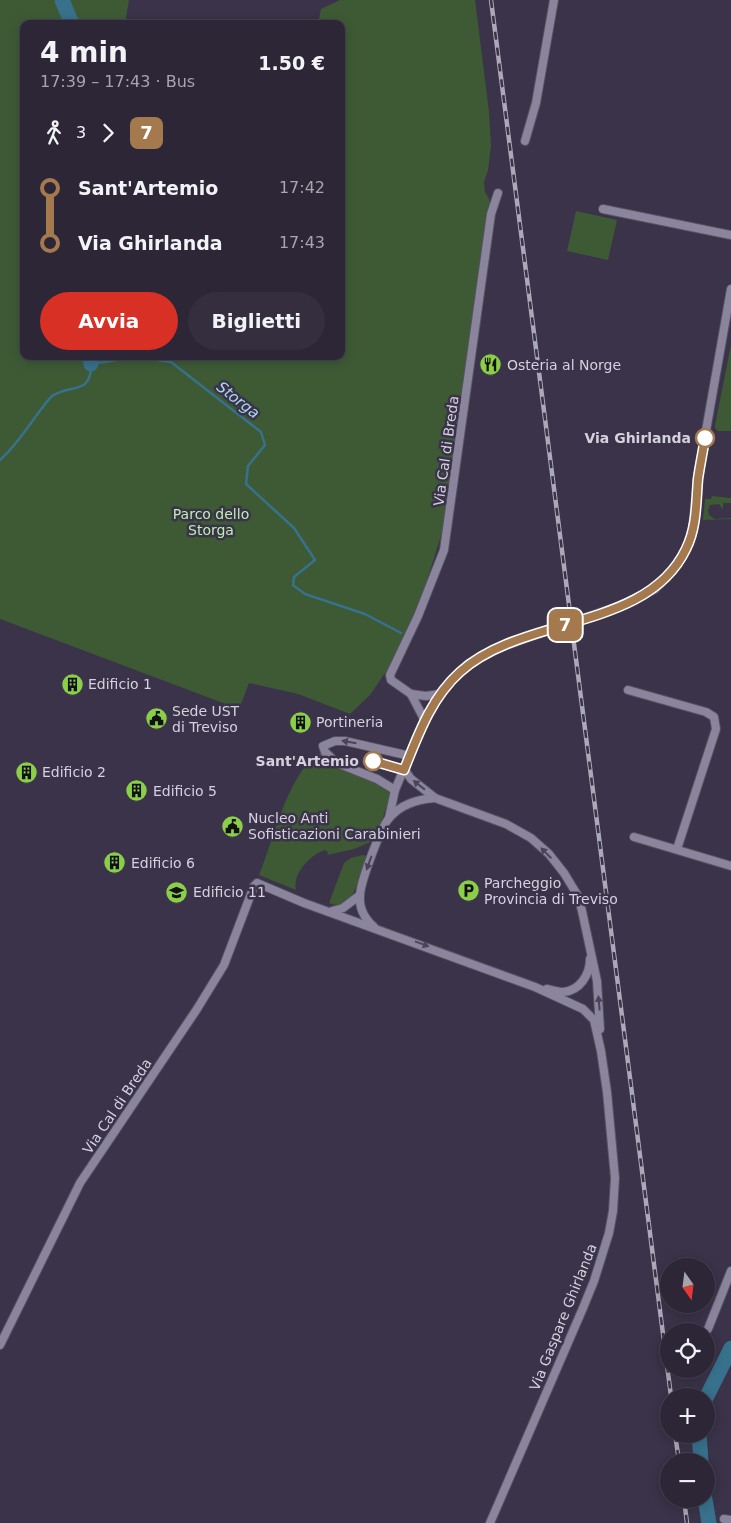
<!DOCTYPE html>
<html lang="it">
<head>
<meta charset="utf-8">
<style>
  :root { --surface:#2c2637; --page:#342e3f; --text:#f1f3f6; --muted:#a6a5ad; --line:#484352; --accent:#d93025 }
  body { margin:0; font-family:"DejaVu Sans",sans-serif; background:var(--page); color:var(--text); height:100vh; display:flex; flex-direction:column; font-size:19px; white-space:nowrap }
  * { box-sizing:border-box; margin:0 }
  p { font-size:16px; color:var(--muted) }
  .icon { flex:none; width:28px; height:28px; fill:none; stroke:currentColor; stroke-width:2; stroke-linecap:round; stroke-linejoin:round }
  .map { position:relative; flex:1; overflow:hidden }
  .sheet { position:absolute; left:20px; top:20px; width:325px; height:340px; display:flex; flex-direction:column; background:var(--surface); border-radius:10px; box-shadow:0 2px 12px #0003,0 0 0 1px var(--line) }
  .sheet>* { flex:none }
  .badge { padding:0 10px; border-radius:8px; font-size:18px; line-height:32px }
  .needle { width:32px; rotate:166deg }
  .buttons { position:absolute; left:660px; top:1258px; display:grid; gap:10px }
  .buttons a { display:grid; place-items:center; width:55px; height:55px; border-radius:50%; background:var(--surface); box-shadow:0 2px 12px #0003,0 0 0 1px var(--line); font-size:25px }
  .map>.badge { position:absolute; translate:-50% -50%; box-shadow:0 0 0 2px #fff }
  .legs { display:flex; align-items:center; gap:8px; height:55px; padding:0 20px; font-size:16px }
  .legs p { margin-inline-start:auto }
  .summary { display:flex; align-items:center; justify-content:space-between; height:85px; padding:0 20px }
  h1 { font-size:28px; font-weight:600; line-height:38px }
  .action { display:flex; gap:10px; margin-top:auto; padding:10px 20px }
  .action a { flex:1; height:58px; border-radius:30px; background:var(--accent); color:#fff; font-size:20px; font-weight:600; line-height:58px; text-align:center }
  .action a+a { background:var(--page); color:var(--text) }
  ul { padding:0 20px; list-style:none }
  li { display:flex; align-items:center; gap:18px; height:55px; font-size:19px }
  li i { display:grid; place-items:center; width:8px; height:100%; margin:0 6px; background:currentColor }
  li i::after { content:''; width:12px; height:12px; margin:-6px; border:4px solid; border-radius:50%; background:var(--surface) }
  li p { margin-inline-start:auto }
  li:first-child i { background:linear-gradient(#0000 50%,currentColor 0) }
  li:last-child i { background:linear-gradient(currentColor 50%,#0000 0) }
  .map>svg:first-child { display:block }
  .green { fill:#3d5a35 }
  .lines { fill:none; stroke-linecap:round; stroke-linejoin:round }
  .stream { stroke:#37718c; stroke-width:2.5 }
  .river { stroke:#37718c; stroke-width:15 }
  .minor-tunnel { stroke:#514b60; stroke-width:8; stroke-dasharray:8 4; stroke-linecap:butt }
  .minor-casing { stroke:#575263; stroke-width:10 }
  .minor { stroke:#8b849d; stroke-width:8 }
  .rail-casing { stroke:#ada8b8; stroke-width:4.5 }
  .rail { stroke:#3a3349; stroke-width:2.5; stroke-dasharray:8; stroke-linecap:butt }
  .oneway { fill:#4a435a }
  .line-1-casing { stroke:#fff; stroke-width:11 }
  .line-1 { stroke:#a4794e; stroke-width:8 }
  .stop-1-dot { fill:#fff; stroke:#a4794e; stroke-width:2.5 }
  .labels { text-anchor:middle; stroke-width:5; stroke-linejoin:round; paint-order:stroke }
  .poi-label { font-size:14px; fill:#d5d1df; stroke:#3a3349; text-anchor:start }
  .stop-label { font-size:14px; font-weight:bold; fill:#d5d1df; stroke:#3a3349; text-anchor:end }
  .street-label { font-size:14px; fill:#d5d1df; stroke:#3a3349 }
  .park-label { font-size:14px; fill:#bbf0ad; stroke:#3a3349 }
  .water-label { font-size:15px; font-style:italic; fill:#a9daf4; stroke:#3a3349 }
</style>
</head>
<body>
<div class="map">
<svg width="731" height="1523" viewBox="0 0 731 1523">
  <rect width="100%" height="100%" fill="#3a3349"/>
  <!-- green -->
  <g class="green">
    <polygon points="0,0 129,0 125,24 24,24 24,356 341,356 341,24 318,24 321,9 340,0 475,0 489,112 491,146 488,170 484,182 485,192 489,199 491,207 485,224 444,526 425,587 404,637 389,667 370,695 350,714 298,694 249,683 239,709 0,619"/>
    <polygon points="576,211 617,220 608,260 567,251"/>
    <polygon points="731,345 731,431 718,431 715,428 715,425"/>
    <polygon points="712,496 731,498 731,503 723,503 723,510 719,504 710,505 708,510 709,515 715,519 731,518 731,519 703,520 705,499 711,499"/>
    <path d="M323,753L390,790L391,794L375,840L354,849L327,855L328,852L325,850C311,854 292,874 296,890L259,875C275,835 285,784 316,754Z"/>
    <path d="M363,855L366,856V862C360,877 352,913 329,903L344,863L351,858Z"/>
  </g>
  <g class="lines">
    <!-- stream -->
    <path class="stream" d="M0,460C16,446 27,428 39,412C43,407 47,401 51,397C67,383 92,397 91,364L136,357L171,362L261,432L265,445L248,466L246,484L294,528L315,560L294,577L293,585L305,594L365,614L401,633"/>
    <!-- river -->
    <g class="river">
      <polyline points="62,0 72,24"/>
      <polyline points="90,356 91,364"/>
      <polyline points="706,1398 731,1348"/>
      <polyline points="699,1434 701,1461"/>
      <polyline points="705,1499 709,1523"/>
    </g>
    <!-- minor-tunnel -->
    <polyline class="minor-tunnel" points="563,625 584,618"/>
    <defs>
      <g id="minor">
        <polyline points="525,141 536,103 554,0"/>
        <polyline points="603,209 731,235"/>
        <polyline points="584,618 626,604 655,589 673,570 687,548 693,528 698,476 731,289"/>
        <polyline points="628,690 706,712 714,717 716,729 677,849"/>
        <polyline points="411,694 426,696 440,694"/>
        <polyline points="425,721 411,694 391,680 390,675 418,616 444,550 491,214 498,193"/>
        <polyline points="404,769 411,779 435,798 506,824 531,838 549,854 564,873 578,896 582,911 597,981 600,1029"/>
        <polyline points="395,790 377,779 337,763 325,752 323,746 335,741 345,741 410,756"/>
        <polyline points="389,818 395,790 416,740 432,707 452,680 470,664 493,650 563,625"/>
        <polyline points="634,837 731,866"/>
        <polyline points="332,911 343,908 360,895"/>
        <path d="M374,927C365,919 359,908 360,896C360,883 381,826 390,817C402,804 418,799 435,798"/>
        <path d="M547,989C552,990 558,992 563,992C580,991 590,974 590,959"/>
        <polyline points="708,1329 731,1271"/>
        <polyline points="0,1345 80,1183 197,1009 224,965 254,886 257,883 304,903 535,987 583,1009 594,1020 601,1051 607,1092 615,1178 613,1211 609,1233 594,1281 583,1308 490,1523"/>
        <polyline points="724,1519 731,1520"/>
      </g>
    </defs>
    <!-- minor casing -->
    <use href="#minor" class="minor-casing"/>
    <!-- minor -->
    <use href="#minor" class="minor"/>
    <defs>
      <g id="rail">
        <polyline points="491,0 671,1396"/>
        <polyline points="675,1434 679,1461"/>
        <polyline points="684,1499 687,1523"/>
      </g>
    </defs>
    <!-- rail casing -->
    <use href="#rail" class="rail-casing"/>
    <!-- rail -->
    <use href="#rail" class="rail"/>
  </g>
  <!-- one-way arrows -->
  <defs><path id="oneway-solid" d="M-6-.8H1V-3.2L6.5 0L1 3.2V.8H-6Z" transform="scale(1.25)"/></defs>
  <g class="oneway">
    <use href="#oneway-solid" transform="translate(349 742) rotate(-170)"/>
    <use href="#oneway-solid" transform="translate(419 785) rotate(-142)"/>
    <use href="#oneway-solid" transform="translate(546 853) rotate(-135)"/>
    <use href="#oneway-solid" transform="translate(369 863) rotate(110)"/>
    <use href="#oneway-solid" transform="translate(422 944) rotate(20)"/>
    <use href="#oneway-solid" transform="translate(599 1003) rotate(-95)"/>
  </g>
  <g class="lines">
    <defs>
      <path id="line-1" d="M373,761L404,770C418,735 431,698 460,672C523,615 647,631 686,549C697,527 696,502 698,479C700,465 703,451 705,438"/>
    </defs>
    <!-- line-1 casing -->
    <use href="#line-1" class="line-1-casing"/>
    <!-- line-1 -->
    <use href="#line-1" class="line-1"/>
  </g>
  <!-- icons -->
  <defs>
    <symbol id="restaurant-disc" viewBox="-11 -11 22 22"><circle r="9.5" fill="#8bce47" stroke="#3a3349"/><path d="M-5-6h1v4h1v-4h1v4h1v-4h1v5L-1.5 .5V6h-2V.5L-5-1ZM5-6V6H3V1.5H1.5Q1.5-4 5-6Z" fill="#111"/></symbol>
    <symbol id="building-disc" viewBox="-11 -11 22 22"><circle r="9.5" fill="#8bce47" stroke="#3a3349"/><path d="M-4-6H4V6H1V3H-1V6H-4ZM-2.5-4.3h1.7v1.8h-1.7ZM.8-4.3h1.7v1.8H.8ZM-2.5-1h1.7V.8h-1.7ZM.8-1h1.7V.8H.8Z" fill="#111"/></symbol>
    <symbol id="civic-disc" viewBox="-11 -11 22 22"><circle r="9.5" fill="#8bce47" stroke="#3a3349"/><path d="M-.6-6.5H3V-4.5H.6V-3L4-1V1h2V6H-6V1h2V-1L-.6-3ZM-1.2 2.5V6h2.4V2.5Z" fill="#111"/></symbol>
    <symbol id="parking-disc" viewBox="-11 -11 22 22"><circle r="9.5" fill="#8bce47" stroke="#3a3349"/><path d="M-3.5-5.5H1a3.5 3.5 0 0 1 0 7H-1V5.5H-3.5ZM-1-3.4V-.6H.8a1.4 1.4 0 0 0 0-2.8Z" fill="#111"/></symbol>
    <symbol id="school-disc" viewBox="-11 -11 22 22"><circle r="9.5" fill="#8bce47" stroke="#3a3349"/><path d="M0-5L7-2L0 1L-7-2ZM-4 1L0 2.5L4 1V4Q0 6-4 4Z" fill="#111"/></symbol>
  </defs>
  <g fill-rule="evenodd">
    <use href="#restaurant-disc" x="478" y="352" width="25" height="25"/>
    <use href="#building-disc" x="60" y="672" width="25" height="25"/>
    <use href="#civic-disc" x="144" y="706" width="25" height="25"/>
    <use href="#building-disc" x="288" y="710" width="25" height="25"/>
    <use href="#building-disc" x="14" y="760" width="25" height="25"/>
    <use href="#building-disc" x="124" y="778" width="25" height="25"/>
    <use href="#civic-disc" x="220" y="814" width="25" height="25"/>
    <use href="#building-disc" x="102" y="850" width="25" height="25"/>
    <use href="#parking-disc" x="456" y="878" width="25" height="25"/>
    <use href="#school-disc" x="164" y="880" width="25" height="25"/>
  </g>
  <!-- markers -->
  <g class="stop-1-dot">
    <circle cx="705" cy="438" r="9"/>
    <circle cx="373" cy="761" r="9"/>
  </g>
  <g class="labels">
    <!-- poi labels -->
    <g class="poi-label">
      <text x="507" y="370">Osteria al Norge</text>
      <text x="88" y="689">Edificio 1</text>
      <text x="172" y="716">Sede UST<tspan x="172" dy="16">di Treviso</tspan></text>
      <text x="316" y="727">Portineria</text>
      <text x="42" y="777">Edificio 2</text>
      <text x="153" y="796">Edificio 5</text>
      <text x="248" y="823">Nucleo Anti<tspan x="248" dy="16">Sofisticazioni Carabinieri</tspan></text>
      <text x="131" y="868">Edificio 6</text>
      <text x="484" y="888">Parcheggio<tspan x="484" dy="16">Provincia di Treviso</tspan></text>
      <text x="193" y="897">Edificio 11</text>
    </g>
    <!-- stop labels -->
    <g class="stop-label">
      <text x="691" y="443">Via Ghirlanda</text>
      <text x="359" y="766">Sant'Artemio</text>
    </g>
    <!-- street labels -->
    <g class="street-label">
      <text transform="translate(446 451) rotate(-82)" y="5">Via Cal di Breda</text>
      <text transform="translate(117 1106) rotate(-56)" y="5">Via Cal di Breda</text>
      <text transform="translate(563 1317) rotate(-68)" y="5">Via Gaspare Ghirlanda</text>
    </g>
    <!-- park labels -->
    <g class="park-label">
      <text x="211" y="519">Parco dello<tspan x="211" dy="16">Storga</tspan></text>
    </g>
    <!-- water labels -->
    <g class="water-label">
      <text transform="translate(238 400) rotate(38)" y="5">Storga</text>
    </g>
  </g>
</svg>
<div class="buttons">
<a><svg class="needle" viewBox="-14 -14 28 28"><path d="M0-13l5 13h-10z" fill="#e53935"/><path d="M0 13l5-13h-10z" fill="#a6a5ad"/></svg></a>
<a><svg class="icon" aria-label="locate" viewBox="0 0 24 24"><circle cx="12" cy="12" r="6"/><path d="M12 2v4M12 18v4M2 12h4M18 12h4"/></svg></a>
<a>+</a>
<a>−</a>
</div>
<b class="badge" style="left:565px;top:625px;background:#a4794e;color:#fff">7</b>
<section class="sheet">
<div class="summary"><div><h1>4 min</h1><p>17:39 – 17:43 · Bus</p></div><b>1.50 €</b></div>
<div class="legs"><svg class="icon" aria-label="walk" viewBox="0 0 24 24"><circle cx="13" cy="4" r="2"/><path d="M13 8l-2 6 4 7M11 14l-3 7M7 12l3-4h3l4 4"/></svg>3<svg class="icon" aria-label="forward" viewBox="0 0 24 24"><path d="M9 5l7 7-7 7"/></svg><b class="badge" style="background:#a4794e;color:#fff">7</b></div>
<ul>
<li><i style="color:#a4794e"></i><b>Sant'Artemio</b><p>17:42</p></li>
<li><i style="color:#a4794e"></i><b>Via Ghirlanda</b><p>17:43</p></li>
</ul>
<div class="action"><a>Avvia</a><a>Biglietti</a></div>
</section>
</div>
</body>
</html>
